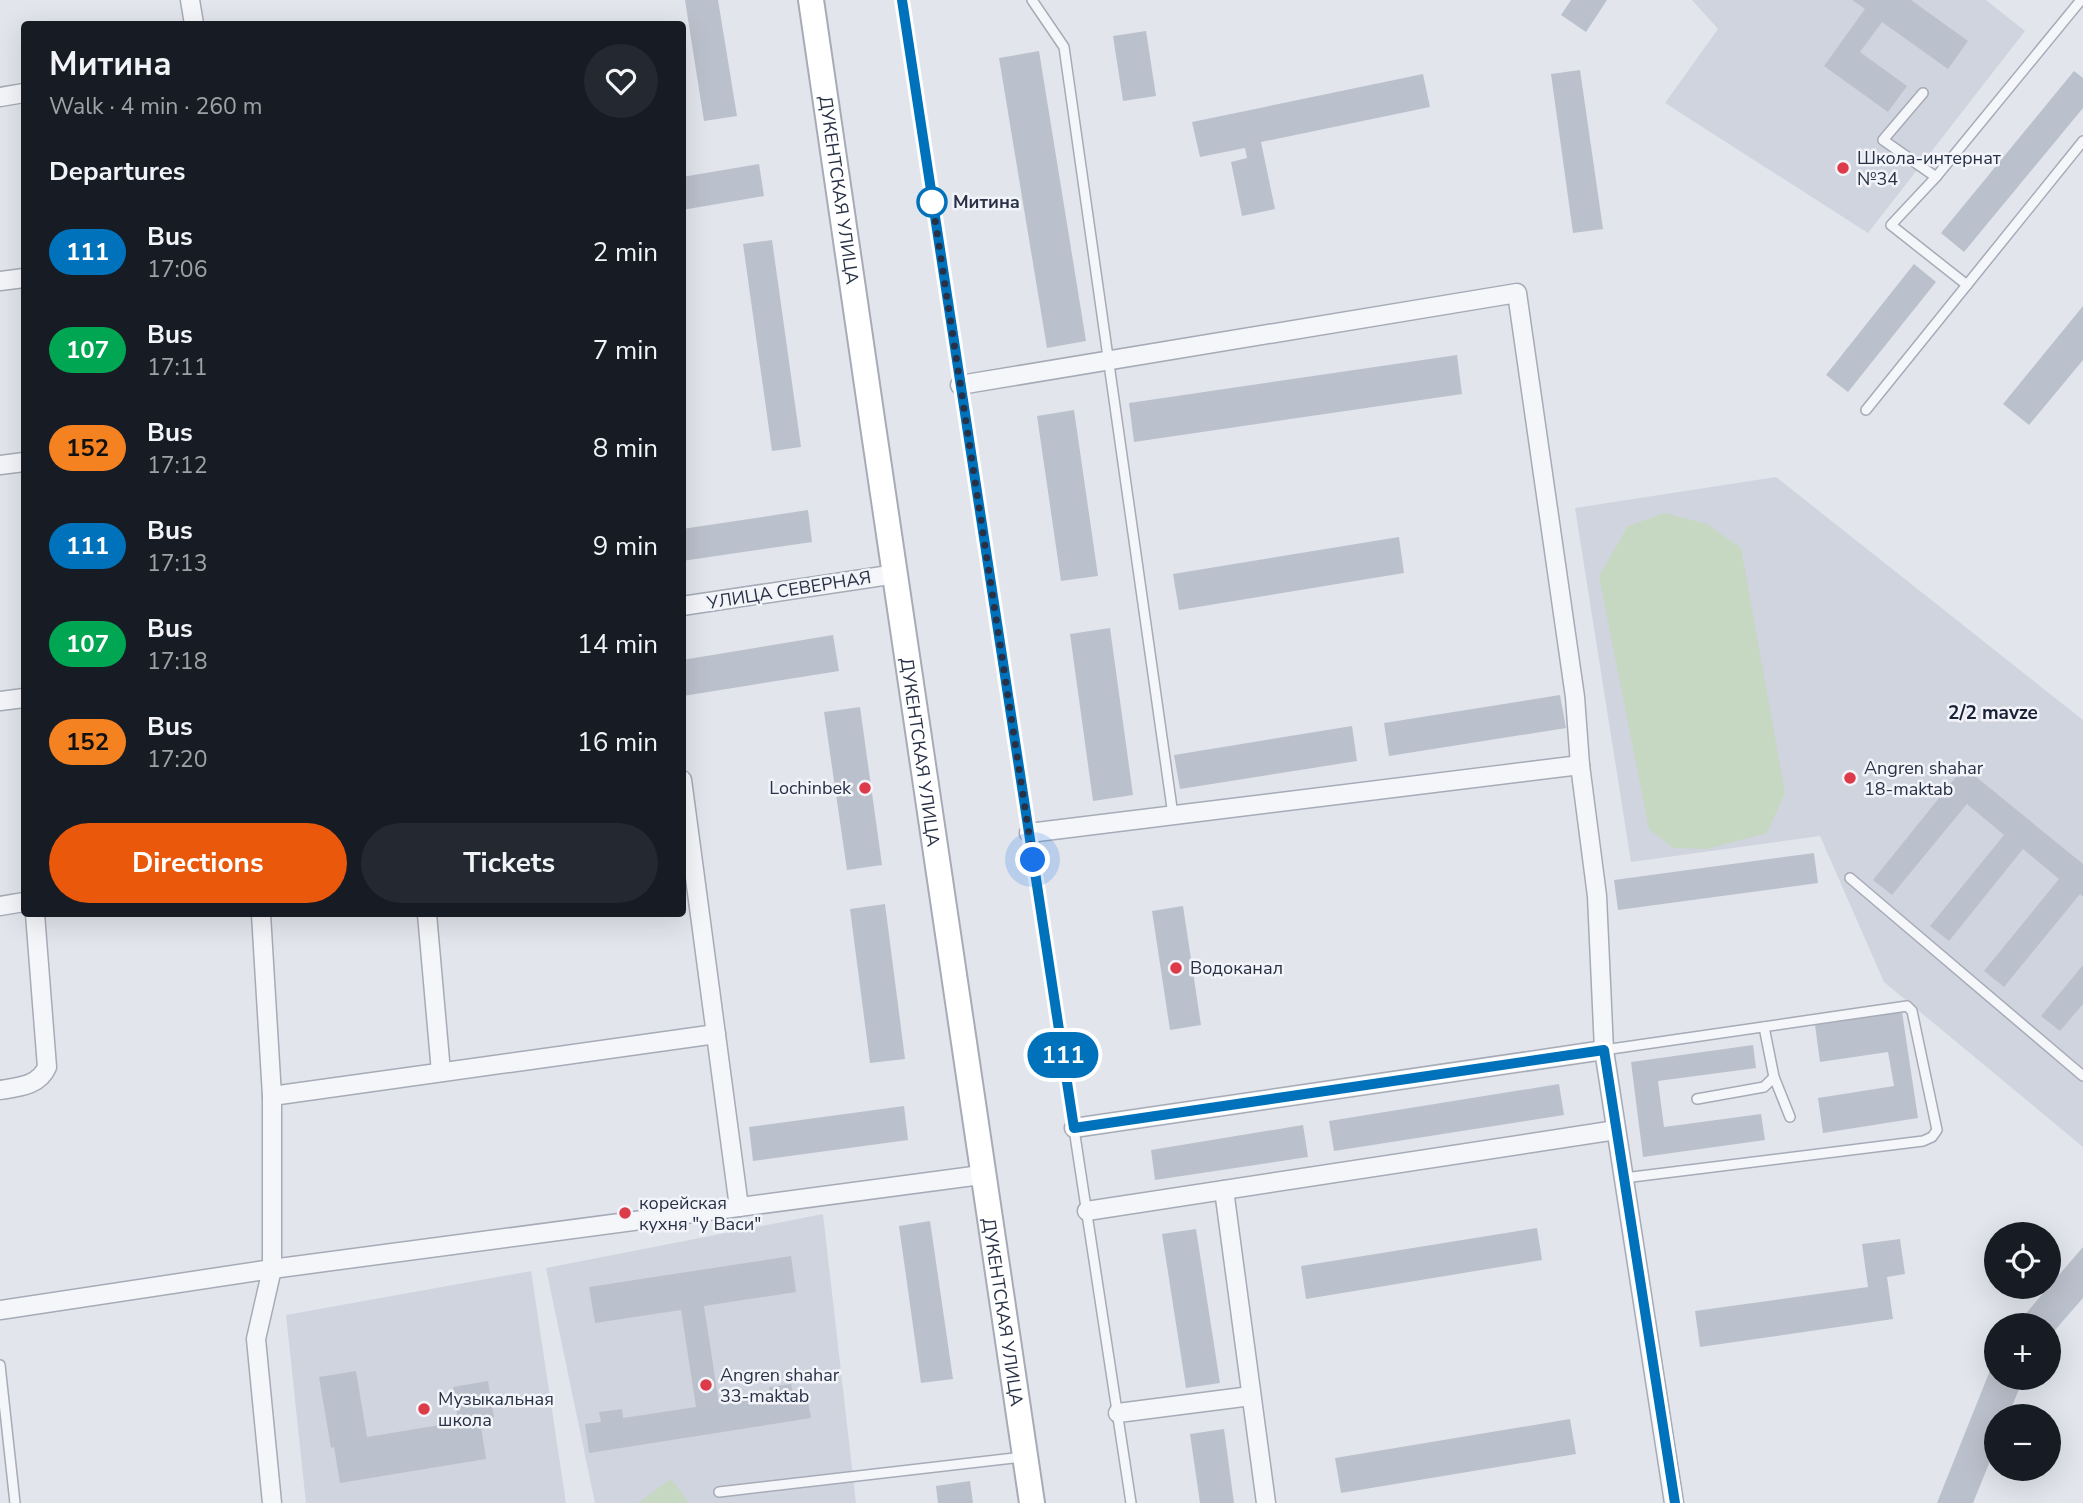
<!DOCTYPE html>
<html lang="en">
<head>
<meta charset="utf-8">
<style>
  :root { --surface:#171b24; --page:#242831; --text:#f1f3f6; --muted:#9ea1a6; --accent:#ea580c }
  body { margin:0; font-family:"Nunito Sans",sans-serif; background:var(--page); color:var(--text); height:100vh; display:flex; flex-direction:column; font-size:26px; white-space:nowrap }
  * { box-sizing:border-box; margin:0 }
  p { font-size:23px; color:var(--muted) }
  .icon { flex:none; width:38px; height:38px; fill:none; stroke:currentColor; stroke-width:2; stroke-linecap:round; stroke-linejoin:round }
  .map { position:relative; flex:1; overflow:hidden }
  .panel { position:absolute; left:21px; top:21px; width:665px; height:896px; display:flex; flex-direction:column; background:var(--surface); border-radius:7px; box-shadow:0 7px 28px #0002 }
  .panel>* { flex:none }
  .badge { padding:0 14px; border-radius:23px; font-size:24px; line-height:46px }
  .tools { position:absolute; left:1984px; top:1222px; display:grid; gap:14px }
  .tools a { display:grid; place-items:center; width:77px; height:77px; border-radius:50%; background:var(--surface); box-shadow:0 7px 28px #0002; font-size:35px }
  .you { position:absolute; width:35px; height:35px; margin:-18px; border:5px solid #fff; border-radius:50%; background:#1a73e8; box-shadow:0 0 0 10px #1a73e833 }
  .map>.badge { position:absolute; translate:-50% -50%; box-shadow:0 0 0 4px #fff }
  h2 { padding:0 28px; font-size:26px; line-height:63px }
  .round { display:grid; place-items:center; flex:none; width:74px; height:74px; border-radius:37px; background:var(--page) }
  .headline { display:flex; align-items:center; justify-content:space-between; height:119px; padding:0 28px }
  h1 { font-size:33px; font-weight:700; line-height:52px }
  .cta { display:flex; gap:14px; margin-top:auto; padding:14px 28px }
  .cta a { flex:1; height:80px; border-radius:42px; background:var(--accent); color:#fff; font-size:28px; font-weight:700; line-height:80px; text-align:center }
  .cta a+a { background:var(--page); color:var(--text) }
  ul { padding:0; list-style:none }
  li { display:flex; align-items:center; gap:21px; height:98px; padding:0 28px }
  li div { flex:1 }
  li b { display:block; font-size:26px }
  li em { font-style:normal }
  li .badge { min-width:77px; font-weight:700; text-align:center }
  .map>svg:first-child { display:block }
  .built { fill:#d0d4de }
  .green { fill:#c6d7c2 }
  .building { fill:#bbc1cc }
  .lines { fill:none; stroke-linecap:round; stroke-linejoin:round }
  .service-casing { stroke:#a6abb7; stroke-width:12 }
  .minor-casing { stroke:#a6abb7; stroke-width:21 }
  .secondary-casing { stroke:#a6abb7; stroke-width:28 }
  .service { stroke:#f5f6f9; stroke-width:9 }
  .minor { stroke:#f5f6f9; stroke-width:18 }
  .secondary { stroke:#fff; stroke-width:24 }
  .line-casing { stroke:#fff; stroke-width:16 }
  .line { stroke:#0072bc; stroke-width:10 }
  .walk { stroke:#283146; stroke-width:7; stroke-dasharray:0 12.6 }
  .poi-dot { fill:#dd3b4a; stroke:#f2f4f9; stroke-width:2.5 }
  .stop-dot { fill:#fff; stroke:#0072bc; stroke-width:3.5 }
  .labels { text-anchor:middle; stroke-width:5; stroke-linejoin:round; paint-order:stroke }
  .poi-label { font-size:18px; fill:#283146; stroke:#f2f4f9; text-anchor:start }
  .street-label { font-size:18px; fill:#283146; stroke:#f2f4f9 }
  .stop-label { font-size:18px; font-weight:bold; fill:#283146; stroke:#f2f4f9; text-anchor:start }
  .neighbourhood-label { font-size:19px; font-weight:bold; fill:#1a2237; stroke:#f2f4f9 }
</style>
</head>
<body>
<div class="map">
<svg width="2083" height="1503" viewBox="0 0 2083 1503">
  <rect width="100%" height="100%" fill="#e2e5ec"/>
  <!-- built -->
  <g class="built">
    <polygon points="1692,0 1986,0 2025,31 1868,233 1665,103 1718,29"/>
    <polygon points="1776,477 2083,720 2083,1147 1884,982 1820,836 1631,862 1575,508"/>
    <polygon points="823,1214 856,1503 595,1503 546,1268"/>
    <polygon points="531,1271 566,1503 306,1503 286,1315"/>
  </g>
  <!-- green -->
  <g class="green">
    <polygon points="1665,513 1707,524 1741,548 1785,793 1767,833 1707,849 1673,848 1649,829 1599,576 1628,526"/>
    <polygon points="671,1479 689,1503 638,1503"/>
  </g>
  <!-- building -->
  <g class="building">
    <polygon points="685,0 718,0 737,116 704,121"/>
    <polygon points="1571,0 1607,0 1586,32 1561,15"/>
    <polygon points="1852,0 1911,0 1968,41 1948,69 1882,22 1860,52 1907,86 1888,112 1824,66 1865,9"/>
    <polygon points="1146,31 1156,96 1123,101 1113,36"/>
    <polygon points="1039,51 1086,341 1047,348 999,58"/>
    <polygon points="1580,70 1603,229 1573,233 1551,74"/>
    <polygon points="2074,71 2083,78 2083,108 1964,252 1941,233"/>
    <polygon points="1423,74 1430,107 1261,142 1275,209 1242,216 1231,162 1247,158 1245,148 1200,157 1192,122"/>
    <polygon points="759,164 764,196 682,210 682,177"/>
    <polygon points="772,240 801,447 772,451 743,244"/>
    <polygon points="1914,264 1936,282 1848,392 1826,375"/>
    <polygon points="2083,306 2083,360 2029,425 2003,404"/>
    <polygon points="1457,355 1462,394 1134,442 1129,403"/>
    <polygon points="1074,410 1098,576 1061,581 1037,416"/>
    <polygon points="808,510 812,542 682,561 682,529"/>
    <polygon points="1399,537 1404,573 1179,610 1173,574"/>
    <polygon points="1110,628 1133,795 1093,801 1070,634"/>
    <polygon points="833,635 839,671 683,696 682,660"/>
    <polygon points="1560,695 1566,728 1389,756 1384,723"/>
    <polygon points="860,707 882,865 847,870 824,712"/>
    <polygon points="1352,726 1357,761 1180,789 1174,755"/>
    <polygon points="1964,767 2083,864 2083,897 2080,894 2004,987 1984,971 2059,879 2023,849 1949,941 1930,926 2004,835 1967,804 1892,895 1873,880"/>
    <polygon points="1814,853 1818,883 1618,910 1614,880"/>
    <polygon points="885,904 905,1059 870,1063 850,909"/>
    <polygon points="1183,906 1201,1025 1170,1030 1152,911"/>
    <polygon points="2083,965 2083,1004 2060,1031 2041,1016"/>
    <polygon points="1902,1012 1918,1118 1823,1133 1818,1098 1894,1086 1888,1052 1820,1062 1815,1025"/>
    <polygon points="1753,1045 1756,1068 1658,1081 1664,1127 1761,1114 1765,1140 1643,1157 1631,1062"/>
    <polygon points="1559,1084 1564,1115 1334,1151 1329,1121"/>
    <polygon points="904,1106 908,1140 753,1161 749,1127"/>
    <polygon points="1303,1125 1308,1157 1155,1180 1151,1150"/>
    <polygon points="930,1221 953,1379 921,1383 899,1226"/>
    <polygon points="1537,1228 1542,1260 1306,1299 1301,1266"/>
    <polygon points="1196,1229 1220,1383 1186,1388 1162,1234"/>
    <polygon points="1900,1239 1905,1274 1887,1277 1893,1319 1700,1347 1695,1311 1868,1287 1862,1244"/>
    <polygon points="2083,1247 2083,1298 2049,1337 2049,1325 2016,1325"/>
    <polygon points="791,1256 796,1292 704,1306 719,1403 770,1395 769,1387 791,1384 793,1392 806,1390 811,1418 589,1453 585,1424 601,1422 599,1412 622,1409 623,1418 696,1407 681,1310 595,1323 589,1287"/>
    <polygon points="1993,1363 1997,1364 1997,1377 2024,1377 2008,1416 1997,1416 1997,1444 1973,1503 1937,1503"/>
    <polygon points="356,1371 367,1437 458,1422 453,1387 488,1381 494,1418 480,1420 486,1459 340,1483 334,1447 331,1448 319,1377"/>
    <polygon points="1570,1419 1576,1454 1341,1493 1335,1458"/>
    <polygon points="1224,1429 1234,1503 1200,1503 1190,1434"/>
    <polygon points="970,1481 973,1503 938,1503 936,1486"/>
  </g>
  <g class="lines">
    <defs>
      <g id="service">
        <polyline points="902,0 1131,1503"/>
        <polyline points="1032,0 1064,47 1173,815"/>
        <polyline points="1923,93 1883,140 1936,177 2081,0"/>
        <polyline points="1936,177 1891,225 1967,285"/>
        <polyline points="1866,410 2083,141"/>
        <polyline points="1850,878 2083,1076"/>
        <polyline points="1604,1050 1907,1006 1912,1011 1937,1130 1932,1137 1923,1141 1624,1178"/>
        <polyline points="1774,1077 1790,1117"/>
        <polyline points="1697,1099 1764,1087 1774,1077 1764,1027"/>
        <polyline points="0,1365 15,1503"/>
        <polyline points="719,1492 1023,1457"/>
      </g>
      <g id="minor">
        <polyline points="190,0 194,24"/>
        <polyline points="0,97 24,93"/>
        <polyline points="0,281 24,278"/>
        <polyline points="960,385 1517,293 1575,697 1580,765 1597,896 1604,1050 1674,1503"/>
        <polyline points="0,465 24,462"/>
        <polyline points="682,606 896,574"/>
        <polyline points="0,701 24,698"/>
        <polyline points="682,780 739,1207"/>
        <polyline points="1029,833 1580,765"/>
        <polyline points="0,906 24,902"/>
        <polyline points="261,914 272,1096 272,1269 256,1339 272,1503"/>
        <polyline points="427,914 441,1072"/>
        <path d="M0,1090C18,1087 39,1086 47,1067L35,914"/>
        <polyline points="272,1096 716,1034"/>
        <polyline points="1074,1128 1604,1050"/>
        <polyline points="1224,1190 1266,1503"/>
        <polyline points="1087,1211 1616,1130"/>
        <polyline points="0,1310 272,1269 981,1175"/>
        <polyline points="1118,1413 1251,1396"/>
      </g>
      <g id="secondary">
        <path id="s1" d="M811,0C885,501 954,1003 1032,1503"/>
      </g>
    </defs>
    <!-- service casing -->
    <use href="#service" class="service-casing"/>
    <!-- minor casing -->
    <use href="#minor" class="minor-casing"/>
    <!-- secondary casing -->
    <use href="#secondary" class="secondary-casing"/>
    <!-- service -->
    <use href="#service" class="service"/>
    <!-- minor -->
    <use href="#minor" class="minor"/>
    <!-- secondary -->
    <use href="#secondary" class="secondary"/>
  </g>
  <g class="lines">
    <defs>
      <polyline id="line" points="902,0 1074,1128 1604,1050 1675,1503"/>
    </defs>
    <!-- line casing -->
    <use href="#line" class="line-casing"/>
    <!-- line -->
    <use href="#line" class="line"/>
    <!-- walk -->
    <polyline class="walk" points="932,202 931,193 1033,860"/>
  </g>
  <!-- markers -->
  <g class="poi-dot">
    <circle cx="1843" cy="168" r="7"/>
    <circle cx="1850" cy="778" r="7"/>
    <circle cx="865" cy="788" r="7"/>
    <circle cx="1176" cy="968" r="7"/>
    <circle cx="625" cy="1213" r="7"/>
    <circle cx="706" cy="1385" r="7"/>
    <circle cx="424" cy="1409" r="7"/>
  </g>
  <circle class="stop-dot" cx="932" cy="202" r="14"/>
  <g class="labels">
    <!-- poi labels -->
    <g class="poi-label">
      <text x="1857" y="164">Школа-интернат<tspan x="1857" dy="21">№34</tspan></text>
      <text x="1864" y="774">Angren shahar<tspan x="1864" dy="21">18-maktab</tspan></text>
      <text x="851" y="794" text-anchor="end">Lochinbek</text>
      <text x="1190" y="974">Водоканал</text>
      <text x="639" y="1209">корейская<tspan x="639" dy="21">кухня "у Васи"</tspan></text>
      <text x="720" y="1381">Angren shahar<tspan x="720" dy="21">33-maktab</tspan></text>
      <text x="438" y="1405">Музыкальная<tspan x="438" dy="21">школа</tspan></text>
    </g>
    <!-- street labels -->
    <g class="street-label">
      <text dy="6" stroke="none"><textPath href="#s1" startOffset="192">ДУКЕНТСКАЯ УЛИЦА</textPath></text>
      <text transform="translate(789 590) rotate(-9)" y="6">УЛИЦА СЕВЕРНАЯ</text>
      <text dy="6" stroke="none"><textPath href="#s1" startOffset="760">ДУКЕНТСКАЯ УЛИЦА</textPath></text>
      <text dy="6" stroke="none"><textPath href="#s1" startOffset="1326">ДУКЕНТСКАЯ УЛИЦА</textPath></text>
    </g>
    <!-- stop labels -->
    <g class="stop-label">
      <text x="953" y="208">Митина</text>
    </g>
    <!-- neighbourhood labels -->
    <g class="neighbourhood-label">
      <text x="1993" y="719">2/2 mavze</text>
    </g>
  </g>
</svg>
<div class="tools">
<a><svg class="icon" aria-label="locate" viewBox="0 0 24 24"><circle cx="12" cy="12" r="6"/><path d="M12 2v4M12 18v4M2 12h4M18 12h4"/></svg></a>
<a>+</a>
<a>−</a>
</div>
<div class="you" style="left:1033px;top:860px"></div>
<b class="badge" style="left:1063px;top:1055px;background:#0072bc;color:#fff">111</b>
<section class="panel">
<div class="headline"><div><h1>Митина</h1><p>Walk · 4 min · 260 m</p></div><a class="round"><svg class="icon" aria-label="heart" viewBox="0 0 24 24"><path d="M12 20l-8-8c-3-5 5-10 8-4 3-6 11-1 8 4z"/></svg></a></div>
<h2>Departures</h2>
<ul>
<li><span class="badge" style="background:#0072bc;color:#fff">111</span><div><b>Bus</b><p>17:06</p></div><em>2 min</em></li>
<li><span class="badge" style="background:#00a651;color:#fff">107</span><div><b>Bus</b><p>17:11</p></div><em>7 min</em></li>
<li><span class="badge" style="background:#f58220;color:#111">152</span><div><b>Bus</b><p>17:12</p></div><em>8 min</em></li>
<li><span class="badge" style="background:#0072bc;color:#fff">111</span><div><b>Bus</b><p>17:13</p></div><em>9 min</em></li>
<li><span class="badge" style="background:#00a651;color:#fff">107</span><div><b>Bus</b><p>17:18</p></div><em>14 min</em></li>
<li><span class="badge" style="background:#f58220;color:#111">152</span><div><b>Bus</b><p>17:20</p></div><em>16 min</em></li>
</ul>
<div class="cta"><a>Directions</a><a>Tickets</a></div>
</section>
</div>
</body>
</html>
